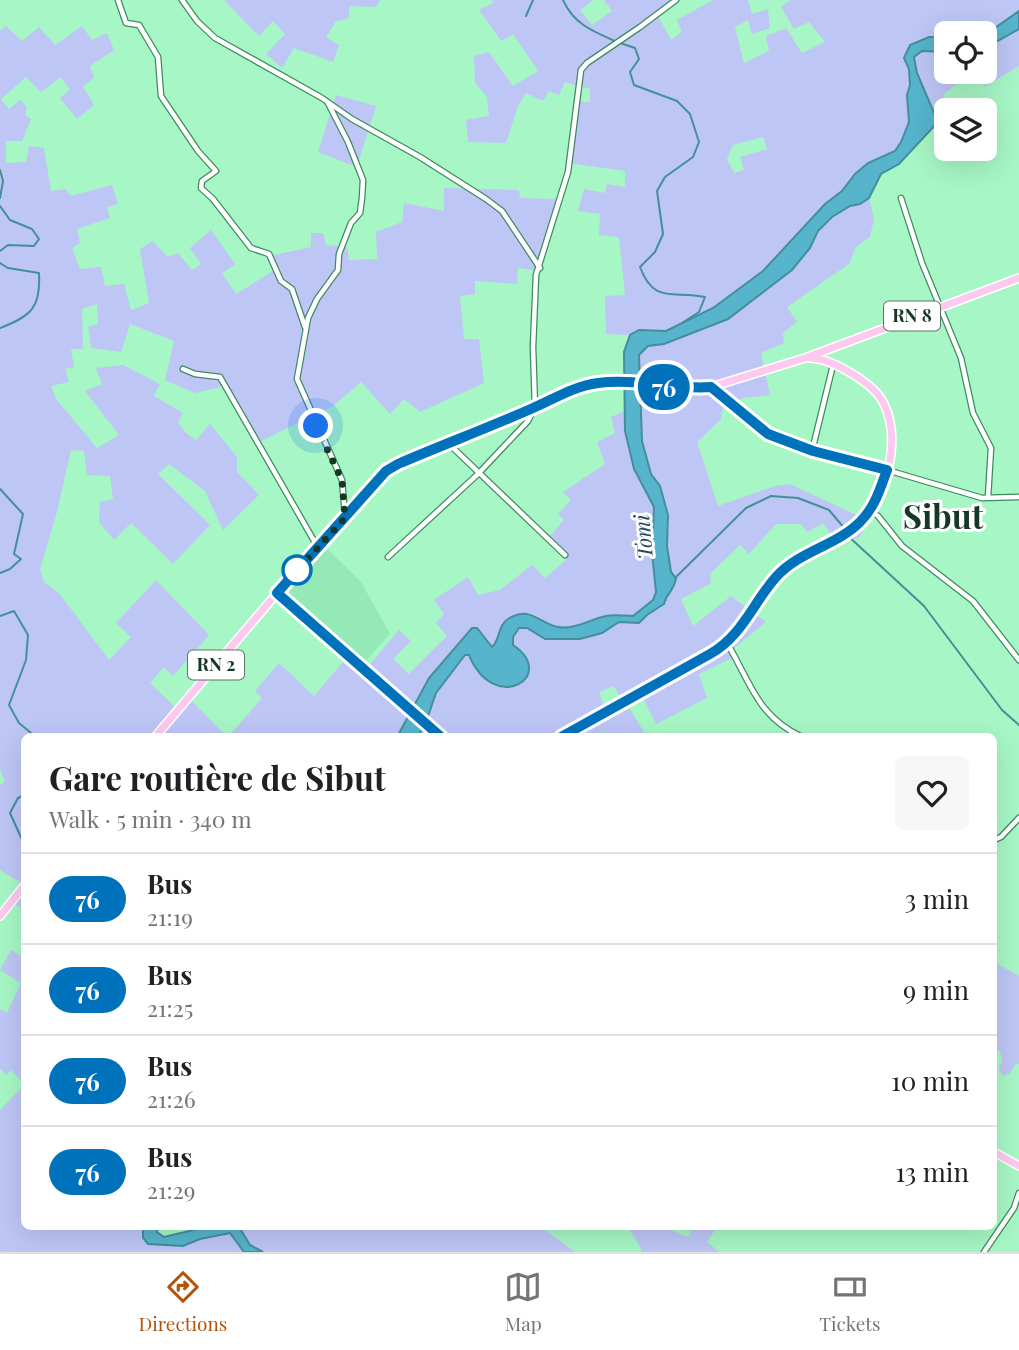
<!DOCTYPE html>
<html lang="en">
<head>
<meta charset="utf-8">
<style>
  :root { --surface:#fff; --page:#f6f6f6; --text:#202124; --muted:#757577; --line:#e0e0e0; --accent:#b45309 }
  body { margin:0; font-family:"Playfair Display",serif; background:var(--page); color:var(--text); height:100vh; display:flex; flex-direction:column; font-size:26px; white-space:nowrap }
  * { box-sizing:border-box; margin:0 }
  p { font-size:23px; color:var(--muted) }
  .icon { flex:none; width:38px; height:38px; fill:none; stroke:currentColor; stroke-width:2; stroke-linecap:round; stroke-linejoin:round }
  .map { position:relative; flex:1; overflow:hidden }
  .side { position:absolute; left:21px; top:733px; width:976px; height:497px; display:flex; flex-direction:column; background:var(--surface); border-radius:10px; box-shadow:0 7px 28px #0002 }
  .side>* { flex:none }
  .badge { padding:0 14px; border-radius:23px; font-size:24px; line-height:46px }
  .fabs { position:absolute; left:934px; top:21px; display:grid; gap:14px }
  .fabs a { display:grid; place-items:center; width:63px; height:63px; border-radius:10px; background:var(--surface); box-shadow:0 7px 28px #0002; font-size:35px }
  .you { position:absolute; width:35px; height:35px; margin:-18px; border:5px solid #fff; border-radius:50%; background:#1a73e8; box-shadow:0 0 0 10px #1a73e833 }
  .map>.badge { position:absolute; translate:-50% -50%; box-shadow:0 0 0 4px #fff }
  .round { display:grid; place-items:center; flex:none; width:74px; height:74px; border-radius:10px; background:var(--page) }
  .overview { display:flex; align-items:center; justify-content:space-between; height:119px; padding:0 28px }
  h1 { font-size:33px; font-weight:700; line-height:52px }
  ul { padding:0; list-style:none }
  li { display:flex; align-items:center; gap:21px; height:91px; padding:0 28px; border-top:2px solid var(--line) }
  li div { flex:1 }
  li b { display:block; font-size:26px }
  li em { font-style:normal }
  li .badge { min-width:77px; font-weight:700; text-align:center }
  .menu { display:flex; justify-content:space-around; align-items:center; height:98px; border-top:2px solid var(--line); background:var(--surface); font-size:19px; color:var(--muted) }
  .menu a { display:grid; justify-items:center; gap:4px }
  .menu .selected { color:var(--accent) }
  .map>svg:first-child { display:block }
  .built { fill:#94e9b6 }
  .green { fill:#bec6f6; fill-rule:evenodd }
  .water { fill:#56b4cc; stroke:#438f9a; stroke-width:2 }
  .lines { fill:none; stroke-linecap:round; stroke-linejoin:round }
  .stream { stroke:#438f9a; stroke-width:2 }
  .minor-casing { stroke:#3e8b60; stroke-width:7 }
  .primary-casing { stroke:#fff; stroke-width:10 }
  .minor { stroke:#fff; stroke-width:4.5 }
  .primary { stroke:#fdc9ef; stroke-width:7 }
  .line-casing { stroke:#fff; stroke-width:16 }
  .line { stroke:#0072bc; stroke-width:10 }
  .walk { stroke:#183826; stroke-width:7; stroke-dasharray:0 12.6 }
  .stop-dot { fill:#fff; stroke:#0072bc; stroke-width:3.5 }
  .labels { text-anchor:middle; stroke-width:6; stroke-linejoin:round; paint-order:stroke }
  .shield { fill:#fff; stroke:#5d7467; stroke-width:2 }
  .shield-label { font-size:18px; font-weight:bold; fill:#183826 }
  .water-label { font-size:21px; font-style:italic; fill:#1e4853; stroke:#fff }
  .town-label { font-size:33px; font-weight:bold; fill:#183826; stroke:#fff }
</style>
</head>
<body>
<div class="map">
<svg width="1019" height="1252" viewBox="0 0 1019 1252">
  <rect width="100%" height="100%" fill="#a7f6c5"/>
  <!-- built -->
  <polygon class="built" points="323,545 361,582 390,634 363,664 279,592"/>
  <!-- green -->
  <g class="green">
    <polygon points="224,0 380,0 376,7 350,6 348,19 336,21 326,37 339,45 333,62 294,48 282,68 266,54 285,34 273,21 259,36"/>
    <path d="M492,0H593L580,10L592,25L612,11L604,0H673L657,14L671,40L682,32L677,20L713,0H748L752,14L768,9L770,28L752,34L748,20L735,27L744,63L769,51L766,36L786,28L802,53L825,42L809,22L794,29L781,7L790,0H1019V11C991,30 981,33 947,33V37L919,39L904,58L909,68L910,85L907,95L909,122L901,142L895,151L868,163L855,174L842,191L825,204L763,271L713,308L666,331L639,330L630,335L606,334L605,296L625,295L619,237L599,235L600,214L578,211L584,189L605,193L607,184L625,187V171L569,163L574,101L590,102V89L565,82L559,95L549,91L543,101L526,93L518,106L506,143L468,142L466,120L489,116L487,97L475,83L474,56L489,52L513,86L538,71L513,34L501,41L479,10L493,3ZM763,137L767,149L740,157L744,170L734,173L727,159L733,145Z"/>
    <polygon points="6,26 22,41 39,27 55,45 82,26 92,40 107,33 114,50 90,66 94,78 83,86 94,105 77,119 60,98 70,90 61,77 41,92 26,77 1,99 9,109 20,100 27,107 25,115 31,119 22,141 6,141 6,163 26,162 29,146 44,148 51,191 66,189 70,196 112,185 118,204 107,207 110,218 77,229 80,243 72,248 80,269 101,267 105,286 124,284 131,310 149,303 140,249 153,241 168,257 178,253 192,270 201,264 190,248 211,230 235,264 222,273 236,294 275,270 270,256 311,247 311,233 323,233 326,245 347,247 349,260 377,259 376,232 402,222 404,203 444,211 444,188 519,190 520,198 556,199 539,271 518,268 517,284 475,281 475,294 460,296 464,339 479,339 484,383 420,412 404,399 390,414 361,382 333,406 259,442 225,386 195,393 165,380 174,341 130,324 121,352 91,348 88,327 98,324 97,304 82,309 83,349 71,349 74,367 65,369 69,382 51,386 57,400 97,448 119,435 85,391 102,384 96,368 123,365 160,384 154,396 183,413 178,422 186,433 196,440 210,424 237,457 237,472 259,495 223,530 205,491 169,464 158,474 210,525 173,564 131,523 114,540 99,522 100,502 113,499 110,476 87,475 84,451 71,450 57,512 40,569 44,582 59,593 109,660 131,637 116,623 156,580 209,635 173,676 164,667 150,683 175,707 185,694 227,737 24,737 24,910 10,901 24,885 0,870 0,785 5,782 0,770 0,31"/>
    <polygon points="1019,29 1019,66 985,87 978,72 962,80 944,94 945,108 938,122 917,73 914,56 922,51 947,52 947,72 985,72 985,48"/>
    <polygon points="336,95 376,106 357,167 318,152"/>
    <path d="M869,198L874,219L870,237L856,247L849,264L787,307L797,322L783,333L784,343L761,353L770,395L743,398L723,408L721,419L697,442L718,506L775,486L790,484L869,521L859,538L837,542L823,523L807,532L801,524H776L749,554L740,545L710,574L711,583L681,599L693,626L731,596L766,622L733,649L736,656L699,674L707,698L656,724L640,692L622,702L614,686L599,692L608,718L629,708L646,735L644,737H416L424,728L436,693L465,655H469L475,670L487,681L530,668L524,652L513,646V637L519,628H527L545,639L602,633L619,622L639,623L647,615L662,607L665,598L674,589L667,546L669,518L660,486L651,474L642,441L639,355L648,346L664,344L810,248C818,230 830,215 848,207C856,203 862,203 869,198Z"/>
    <polygon points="625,411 625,431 634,469 654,507 652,553 656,592 653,600 633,616 604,616 570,627 561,628 548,624 534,614 525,613 507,620 501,627 496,644 492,647 477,628 419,694 397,737 334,737 325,734 321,737 228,737 262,698 255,691 279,663 314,696 343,662 360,676 399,630 411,641 393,659 409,674 447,636 436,623 444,614 434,600 468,577 478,595 500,590 532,565 545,578 567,559 547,539 564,520 558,514 571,500 563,492 605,464 597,442 615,433 611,417"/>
    <polygon points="11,950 24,958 24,1084 11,1070 6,1075 0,1068 0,1009 7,1013 21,983 0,970"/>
    <polygon points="994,962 1019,976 1019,1064 1016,1064 1009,1074 1003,1076 999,1070 1002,1061 1000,1051 994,1049"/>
    <polygon points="24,1085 24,1227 143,1227 143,1238 183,1246 200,1239 231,1233 244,1252 0,1252 0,1110"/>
    <polygon points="239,1227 541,1227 575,1252 263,1252 250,1245"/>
    <polygon points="628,1227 664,1227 688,1237 693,1227 717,1227 707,1242 719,1252 640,1252 642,1250"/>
  </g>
  <!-- water -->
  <g class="water">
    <polygon points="1019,11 1019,29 985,48 985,33 972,33 996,27"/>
    <path d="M929,37H947V52L922,51L914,57L917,73L938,122L899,164L881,174L869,198L860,204L850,206L832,217L818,231L810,248L792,270L728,319L664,344L648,346L639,355L642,441L651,474L660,486L668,515L667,546L671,572L676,578C674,591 666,594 664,604L647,615L639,623L619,622L602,633L580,639H545L527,628H519L513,637V645C559,676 494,716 469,655H465L436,693L424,728L416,737H397L429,678L472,628H477L492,647C500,640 498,625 508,619C531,605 538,623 558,627C574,630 591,619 606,616C616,614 624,616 633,616L653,600L656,592L652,553L654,507L634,469L625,431L624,352L630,335L639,330L666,331L713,308L763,271L825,204L842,191L855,174L868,163L895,151L901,142L909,122L907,95L910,85L909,69L904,58L910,45Z"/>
    <polygon points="143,1227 158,1227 157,1232 164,1237 206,1227 239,1227 250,1245 263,1252 244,1252 230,1233 200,1239 183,1246 148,1244 143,1238"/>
  </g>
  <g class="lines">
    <!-- stream -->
    <g class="stream">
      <path d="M563,0C574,24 592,31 615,41"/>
      <polyline points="526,16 533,0"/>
      <path d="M620,43L635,48L639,59L630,72L634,85L677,101L690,114L699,142L693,157L665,177L657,191L663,234L655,252L640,267C654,305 674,290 705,297L699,312L682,323"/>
      <polyline points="0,170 3,181 0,198"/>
      <polyline points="0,206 10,220 32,229 39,239 34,246 8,245 0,251"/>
      <path d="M0,263L8,268L39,273C41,308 31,316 0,328"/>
      <polyline points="0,489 23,514 14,554 21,559 10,569 0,573"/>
      <polyline points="847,535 924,606 1002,710 1019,725"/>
      <polyline points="675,578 746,508 771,496 798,498 829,510 845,529"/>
      <polyline points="0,616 14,611 28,635 26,660 9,705 19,723 36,737"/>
      <polyline points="24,795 18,798 10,813 24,844"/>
    </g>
    <defs>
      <g id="minor">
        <polyline points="118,0 126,23 139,25 158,57 161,96 198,151 216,171 202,181 201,188 213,199 251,248 269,254 281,281 292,289 305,327"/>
        <polyline points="182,0 197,21 215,38 322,98 352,119 420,157 486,199 502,211 540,268"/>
        <polyline points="328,103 348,142 363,180 362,198 360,213 351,223 339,254 338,270 317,299 308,318 297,379 342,480 345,515"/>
        <polyline points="901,198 922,263 961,358 973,413 991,448 988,497"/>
        <polyline points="183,369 195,374 220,377 317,546"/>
        <polyline points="711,387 768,434 812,451 887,470 982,498 1019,497"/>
        <polyline points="449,444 565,555"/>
        <polyline points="812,451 833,365"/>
        <polyline points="871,511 878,516 902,546 973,601 1019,660"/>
        <polyline points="388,557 478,474 528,421 535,407 533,347 536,275 568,172 581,70 587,63 640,27 676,0"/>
        <path d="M727,643C751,683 757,716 802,737"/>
        <polyline points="994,840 1001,837 1019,818"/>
        <polyline points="984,1252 1014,1208 1019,1193"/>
      </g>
      <g id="primary">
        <polyline points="277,593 410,707 441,737"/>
        <polyline points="155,737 277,593 386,471 398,464 579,388 595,383 619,381 671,388 711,387 805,358 1019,278"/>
        <path d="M561,737C595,717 629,698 664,679C685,668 710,658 728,642C750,621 761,590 783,571C806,551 838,543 860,522C888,495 901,439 884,404C875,384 832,358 809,358"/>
        <polyline points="0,916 24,886"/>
        <polyline points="994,1152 1019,1166"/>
      </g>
    </defs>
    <!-- minor casing -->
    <use href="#minor" class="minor-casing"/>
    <!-- primary casing -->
    <use href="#primary" class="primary-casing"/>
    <!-- minor -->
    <use href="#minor" class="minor"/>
    <!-- primary -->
    <use href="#primary" class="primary"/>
  </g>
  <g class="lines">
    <defs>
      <path id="line" d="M441,737L277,593L386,471L398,464C442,445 488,428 533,408C554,399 574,386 598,383C635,378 672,390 711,387L768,434L813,451L887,470C880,489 875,507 860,522C836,546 799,551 776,577C753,603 742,636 710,654L561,737"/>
    </defs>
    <!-- line casing -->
    <use href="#line" class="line-casing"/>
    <!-- line -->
    <use href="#line" class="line"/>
    <!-- walk -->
    <polyline class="walk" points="297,570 290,578 345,518 342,480 316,426"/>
  </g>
  <!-- markers -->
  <circle class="stop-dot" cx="297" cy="570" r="14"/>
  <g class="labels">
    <!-- shield labels -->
    <g class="shield">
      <rect x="884" y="301.5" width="56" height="29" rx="5"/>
      <rect x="188" y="650.5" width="56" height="29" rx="5"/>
    </g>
    <g class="shield-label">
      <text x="912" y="322">RN 8</text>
      <text x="216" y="671">RN 2</text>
    </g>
    <!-- water labels -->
    <g class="water-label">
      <text transform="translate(644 537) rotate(-95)" y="7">Tomi</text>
    </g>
    <!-- town labels -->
    <g class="town-label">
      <text x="943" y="529">Sibut</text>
    </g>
  </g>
</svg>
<div class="fabs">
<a><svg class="icon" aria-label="locate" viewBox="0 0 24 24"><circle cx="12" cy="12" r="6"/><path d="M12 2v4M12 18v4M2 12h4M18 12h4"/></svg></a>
<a><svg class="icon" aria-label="layers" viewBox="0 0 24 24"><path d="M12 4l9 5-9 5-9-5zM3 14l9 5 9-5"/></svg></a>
</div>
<div class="you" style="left:316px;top:426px"></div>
<b class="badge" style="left:664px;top:387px;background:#0072bc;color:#fff">76</b>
<section class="side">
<div class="overview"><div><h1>Gare routière de Sibut</h1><p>Walk · 5 min · 340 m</p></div><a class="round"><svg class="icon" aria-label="heart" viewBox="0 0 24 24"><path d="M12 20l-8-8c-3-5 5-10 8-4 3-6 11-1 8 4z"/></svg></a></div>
<ul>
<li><span class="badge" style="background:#0072bc;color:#fff">76</span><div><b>Bus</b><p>21:19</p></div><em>3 min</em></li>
<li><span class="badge" style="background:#0072bc;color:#fff">76</span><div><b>Bus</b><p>21:25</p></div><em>9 min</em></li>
<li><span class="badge" style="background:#0072bc;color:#fff">76</span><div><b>Bus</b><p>21:26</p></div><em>10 min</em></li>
<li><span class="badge" style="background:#0072bc;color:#fff">76</span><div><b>Bus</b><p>21:29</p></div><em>13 min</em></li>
</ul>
</section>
</div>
<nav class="menu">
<a class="selected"><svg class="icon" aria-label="directions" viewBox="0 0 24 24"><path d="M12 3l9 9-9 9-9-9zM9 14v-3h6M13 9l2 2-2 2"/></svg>Directions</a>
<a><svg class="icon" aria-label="map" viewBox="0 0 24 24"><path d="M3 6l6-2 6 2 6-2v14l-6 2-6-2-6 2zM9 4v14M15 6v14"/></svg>Map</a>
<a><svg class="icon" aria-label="tickets" viewBox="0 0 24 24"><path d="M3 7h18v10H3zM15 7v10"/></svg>Tickets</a>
</nav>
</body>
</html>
